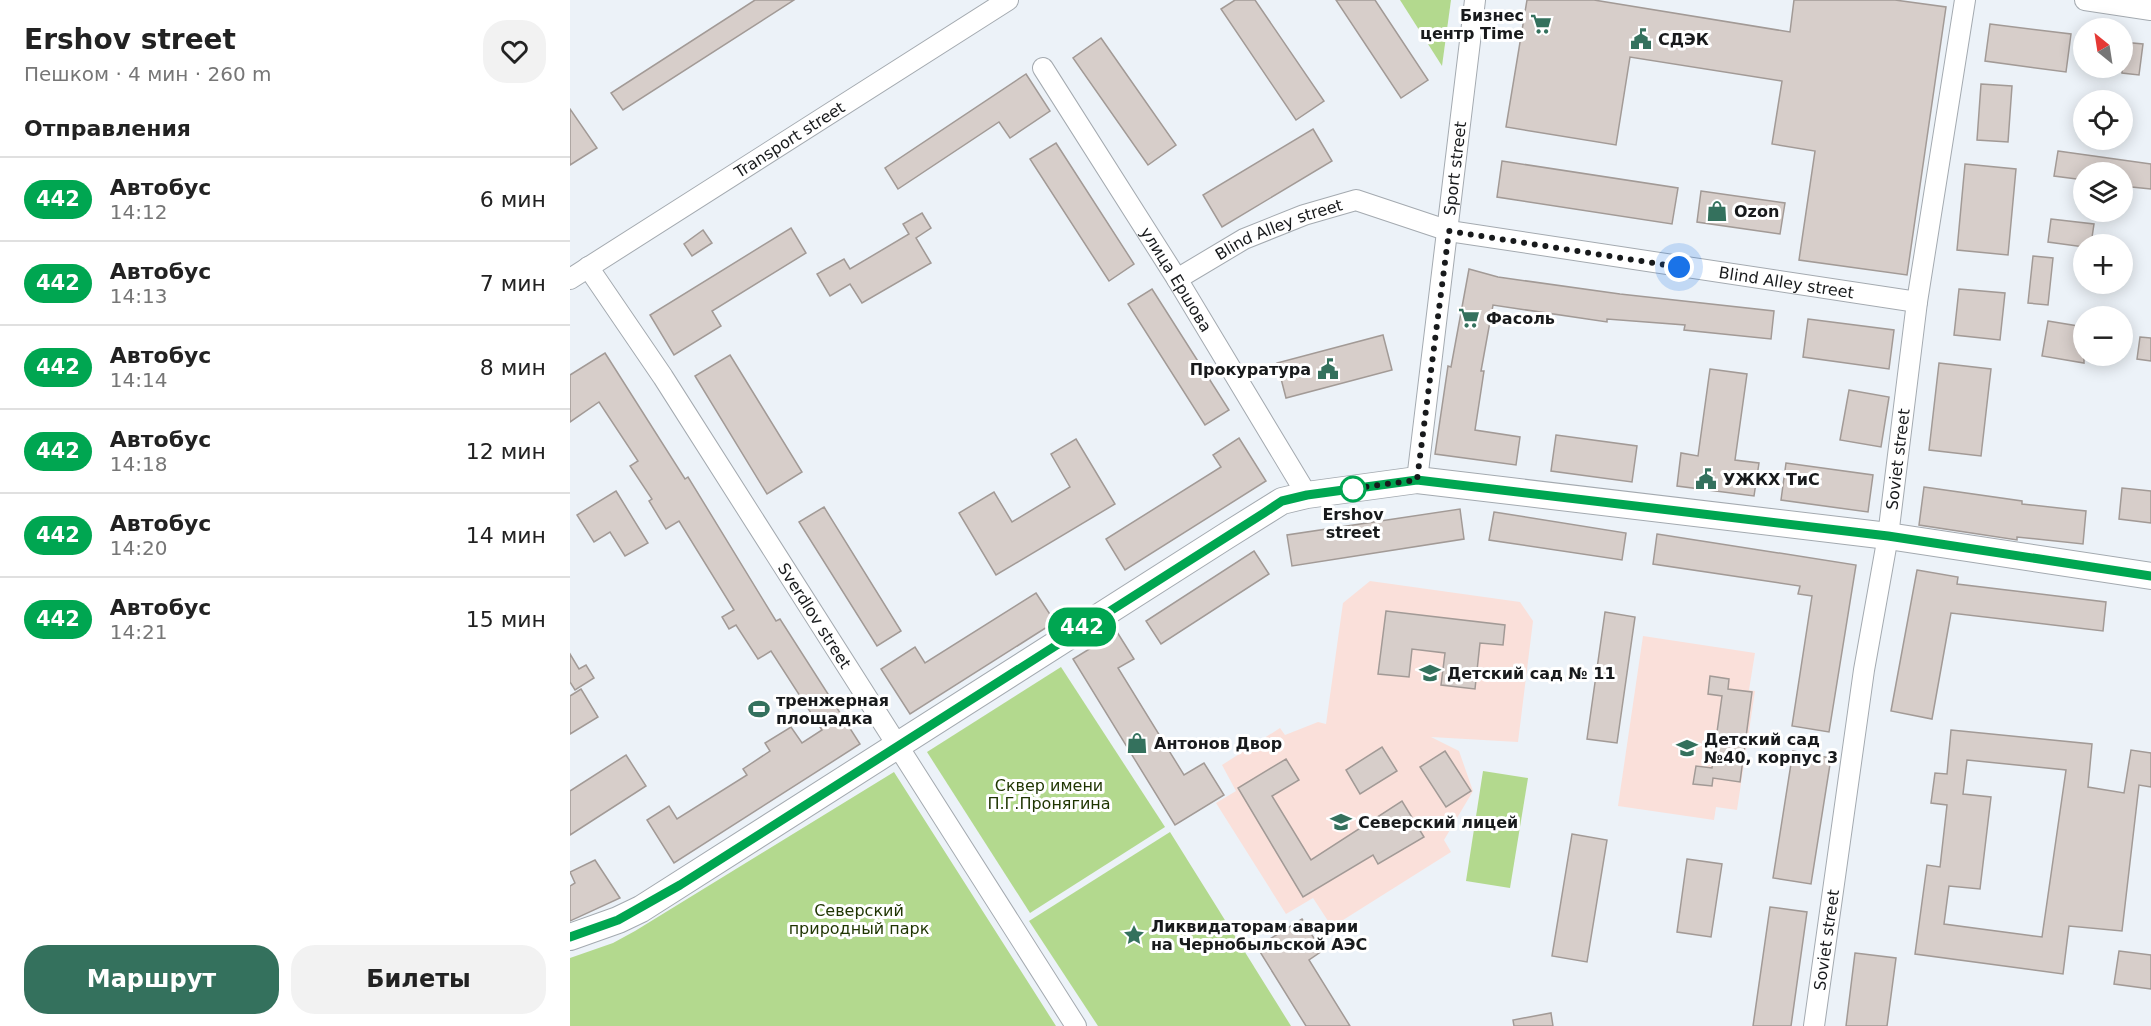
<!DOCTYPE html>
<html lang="ru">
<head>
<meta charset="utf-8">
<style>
  :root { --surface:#fff; --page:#f2f2f2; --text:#222; --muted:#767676; --line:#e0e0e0; --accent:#34715d }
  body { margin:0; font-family:"DejaVu Sans",sans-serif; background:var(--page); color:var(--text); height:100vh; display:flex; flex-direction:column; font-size:22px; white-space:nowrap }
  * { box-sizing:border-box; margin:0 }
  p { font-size:20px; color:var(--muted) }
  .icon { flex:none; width:33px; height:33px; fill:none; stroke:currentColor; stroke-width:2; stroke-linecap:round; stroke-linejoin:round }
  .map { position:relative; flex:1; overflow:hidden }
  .panel { display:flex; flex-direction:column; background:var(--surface); width:570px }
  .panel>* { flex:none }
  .badge { padding:0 12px; border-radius:20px; font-size:21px; line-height:39px }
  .needle { width:39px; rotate:330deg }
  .controls { position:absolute; left:1503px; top:18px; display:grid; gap:12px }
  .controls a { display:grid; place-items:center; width:60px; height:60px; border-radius:50%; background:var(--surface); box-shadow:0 3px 15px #0003; font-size:30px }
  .you { position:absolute; width:30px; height:30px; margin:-15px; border:4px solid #fff; border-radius:50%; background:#1a73e8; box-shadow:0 0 0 9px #1a73e833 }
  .map>.badge { position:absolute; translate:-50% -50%; box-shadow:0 0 0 3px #fff }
  h2 { padding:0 24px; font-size:22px; line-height:54px }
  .round { display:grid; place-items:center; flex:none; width:63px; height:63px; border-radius:24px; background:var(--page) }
  .headline { display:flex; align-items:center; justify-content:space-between; height:102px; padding:0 24px }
  h1 { font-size:28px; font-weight:700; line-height:45px }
  .primary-button { display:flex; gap:12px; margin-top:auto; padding:12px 24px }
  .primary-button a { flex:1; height:69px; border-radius:24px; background:var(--accent); color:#fff; font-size:24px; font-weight:700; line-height:69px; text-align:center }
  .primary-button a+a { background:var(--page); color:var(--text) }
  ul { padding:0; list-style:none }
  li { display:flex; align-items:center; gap:18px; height:84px; padding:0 24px; border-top:2px solid var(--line) }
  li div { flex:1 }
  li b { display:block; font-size:22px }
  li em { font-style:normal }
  li .badge { min-width:66px; font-weight:700; text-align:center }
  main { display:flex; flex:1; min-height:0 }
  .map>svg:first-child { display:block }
  .education { fill:#fae0da }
  .green { fill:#b3d98e }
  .building { fill:#d7ceca; stroke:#a29a96; stroke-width:1.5; fill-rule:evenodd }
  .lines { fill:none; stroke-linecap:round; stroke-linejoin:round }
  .minor-casing { stroke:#a4aab0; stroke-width:22 }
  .major-casing { stroke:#a4aab0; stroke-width:28 }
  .minor { stroke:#fff; stroke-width:20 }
  .major { stroke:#fff; stroke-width:26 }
  .line-casing { stroke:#fff; stroke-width:14 }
  .line { stroke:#00a651; stroke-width:9 }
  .walk { stroke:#181a1c; stroke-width:6; stroke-dasharray:0 10.8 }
  .stop-dot { fill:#fff; stroke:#00a651; stroke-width:3 }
  .labels { text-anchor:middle; stroke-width:6; stroke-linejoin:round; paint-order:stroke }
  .poi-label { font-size:16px; font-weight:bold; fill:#181a1c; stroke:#fff; text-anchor:start }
  .street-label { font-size:16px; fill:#181a1c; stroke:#fff }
  .stop-label { font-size:16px; font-weight:bold; fill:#181a1c; stroke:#fff }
  .park-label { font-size:16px; fill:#1e3400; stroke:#fff }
</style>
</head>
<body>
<main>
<section class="panel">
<div class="headline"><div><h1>Ershov street</h1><p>Пешком · 4 мин · 260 m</p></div><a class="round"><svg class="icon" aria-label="heart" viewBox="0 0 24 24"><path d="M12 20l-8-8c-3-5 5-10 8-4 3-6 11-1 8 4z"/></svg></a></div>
<h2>Отправления</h2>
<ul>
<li><span class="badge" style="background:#00a651;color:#fff">442</span><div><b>Автобус</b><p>14:12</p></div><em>6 мин</em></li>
<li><span class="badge" style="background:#00a651;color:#fff">442</span><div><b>Автобус</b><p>14:13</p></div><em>7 мин</em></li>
<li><span class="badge" style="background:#00a651;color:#fff">442</span><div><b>Автобус</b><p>14:14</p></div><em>8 мин</em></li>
<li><span class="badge" style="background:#00a651;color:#fff">442</span><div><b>Автобус</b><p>14:18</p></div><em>12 мин</em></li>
<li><span class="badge" style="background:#00a651;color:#fff">442</span><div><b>Автобус</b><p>14:20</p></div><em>14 мин</em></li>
<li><span class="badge" style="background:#00a651;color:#fff">442</span><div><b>Автобус</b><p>14:21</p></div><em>15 мин</em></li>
</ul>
<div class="primary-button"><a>Маршрут</a><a>Билеты</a></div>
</section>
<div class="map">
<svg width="1581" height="1026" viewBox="0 0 1581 1026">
  <rect width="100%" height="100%" fill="#ecf2f8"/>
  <!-- education -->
  <g class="education">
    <polygon points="800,581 950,602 963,621 948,742 861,737 889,751 903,791 874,840 881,852 762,927 743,898 716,914 646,803 666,791 652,765 710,728 715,735 748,722 756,724 773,603"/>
    <polygon points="1073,636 1185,653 1179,690 1185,691 1167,810 1146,807 1144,820 1048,806"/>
  </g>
  <!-- green -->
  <g class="green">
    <polygon points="830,0 881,0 872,66"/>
    <polygon points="491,667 595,827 460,913 357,752"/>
    <polygon points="913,771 958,778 940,888 896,881"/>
    <polygon points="324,772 486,1026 0,1026 0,958 43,943 65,931"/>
    <polygon points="600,832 721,1026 528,1026 459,921"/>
  </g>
  <!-- building -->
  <g class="building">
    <polygon points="185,0 224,0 53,110 41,93"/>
    <polygon points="665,0 685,0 754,101 726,120 651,9"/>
    <polygon points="766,0 805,0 858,80 831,98"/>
    <polygon points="957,0 1024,0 1220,32 1224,0 1325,0 1376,7 1337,275 1229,260 1245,151 1202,144 1212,81 1060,57 1046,145 936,127"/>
    <polygon points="1420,24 1501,34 1496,72 1415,61"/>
    <polygon points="531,38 606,145 578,165 503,58"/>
    <polygon points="1552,42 1573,44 1569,75 1552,73"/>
    <polygon points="456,74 480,111 440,138 429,122 328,189 315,168"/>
    <polygon points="1411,84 1442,86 1438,142 1407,140"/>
    <polygon points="0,109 27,148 0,165"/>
    <polygon points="743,129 762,161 652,227 633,195"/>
    <polygon points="486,143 564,264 539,281 460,159"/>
    <polygon points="1488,151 1581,164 1581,189 1552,186 1552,172 1514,172 1514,180 1484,176"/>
    <polygon points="932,161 1108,188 1102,224 927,197"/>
    <polygon points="1395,164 1446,169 1438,255 1387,250"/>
    <polygon points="1131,191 1215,203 1210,234 1127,222"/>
    <polygon points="352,213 361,228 346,238 361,263 292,303 280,284 260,296 247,274 274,259 280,269 339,234 333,224"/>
    <polygon points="1481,219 1524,224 1521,244 1514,244 1514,247 1478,242"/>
    <polygon points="221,228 236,253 142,311 151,326 104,355 80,315"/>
    <polygon points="133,230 142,243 122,256 114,244"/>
    <polygon points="1463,256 1483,258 1478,305 1458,303"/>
    <polygon points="899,269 928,277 1050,294 1204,311 1201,339 1114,330 1115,325 1037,319 1037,322 923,305 911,371 914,371 905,430 950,437 946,465 865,454 878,366 881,367"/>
    <polygon points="582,289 659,410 635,425 558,304"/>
    <polygon points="1389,289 1435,293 1430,340 1384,335"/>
    <polygon points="1238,319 1324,330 1319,369 1233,357"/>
    <polygon points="1478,321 1514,327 1514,363 1472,356"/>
    <polygon points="813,335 822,370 716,398 707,363"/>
    <polygon points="1570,337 1581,338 1581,361 1567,359"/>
    <polygon points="35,353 115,479 118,477 206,621 210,619 290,744 104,863 77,820 99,806 107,819 177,775 173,769 200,751 195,743 221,727 232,743 252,730 201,651 188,659 166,625 159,629 152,617 164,610 109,521 96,529 79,501 82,499 60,466 68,461 29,402 0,422 0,375"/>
    <polygon points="160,355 232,472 197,494 125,376"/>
    <polygon points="1369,363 1421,369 1411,456 1359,450"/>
    <polygon points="1140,369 1177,374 1165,460 1189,463 1184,496 1107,486 1111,453 1128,456"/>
    <polygon points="1279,390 1319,397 1311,447 1270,440"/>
    <polygon points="986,435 1067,446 1062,482 981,471"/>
    <polygon points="669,438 696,481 555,570 536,539 651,467 643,455"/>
    <polygon points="506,439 545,504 426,575 389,513 424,492 442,522 500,487 481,454"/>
    <polygon points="1216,463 1303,475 1298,512 1211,500"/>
    <polygon points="1354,487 1452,501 1452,504 1516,511 1513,544 1447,537 1447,540 1349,525"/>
    <polygon points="1552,488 1581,491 1581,523 1549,519"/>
    <polygon points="46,491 78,543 55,556 40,532 24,542 7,515"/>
    <polygon points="254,507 331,631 307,646 229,522"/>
    <polygon points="890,509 894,539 722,566 717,535"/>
    <polygon points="924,512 1056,533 1052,560 919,540"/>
    <polygon points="1087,534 1286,565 1259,732 1222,726 1242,596 1228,594 1230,586 1083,564"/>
    <polygon points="684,551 699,574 591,644 576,621"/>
    <polygon points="1347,570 1388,577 1387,584 1536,602 1533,631 1381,613 1362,719 1321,711"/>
    <polygon points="466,593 485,622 340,714 311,669 345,647 355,663"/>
    <polygon points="816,611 935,625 933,645 910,643 905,689 871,685 875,653 842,649 839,677 808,674"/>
    <polygon points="1035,612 1065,617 1047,743 1017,739"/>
    <polygon points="547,632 564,659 548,668 614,775 634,763 654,795 605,825 503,659"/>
    <polygon points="0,654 9,669 16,665 24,678 5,690 0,682"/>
    <polygon points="1140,676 1159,679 1158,689 1182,692 1170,782 1143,778 1142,786 1123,784 1126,766 1142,768 1152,696 1138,694"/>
    <polygon points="11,689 28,717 0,734 0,696"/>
    <path d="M1381,730L1522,744L1518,787L1554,793L1561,750L1581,753V787L1569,785L1552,931L1499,926L1493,974L1345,954L1357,865L1370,867L1377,805L1361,803L1365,773L1377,774ZM1397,760L1496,770L1472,937L1374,924L1379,886L1410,889L1421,797L1393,794Z"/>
    <polygon points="812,747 827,771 790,794 776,770"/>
    <polygon points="875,751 901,791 876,807 850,767"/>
    <polygon points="1223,751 1261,758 1241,884 1203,878"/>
    <polygon points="56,755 76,786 0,835 0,791"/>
    <polygon points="716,759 729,780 702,796 741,860 832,801 854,837 808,864 803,855 733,897 668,788"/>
    <polygon points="1002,834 1037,840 1017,962 982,956"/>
    <polygon points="1117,859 1152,864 1141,937 1107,932"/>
    <polygon points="25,860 50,898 0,921 0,886 5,883 0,872"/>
    <polygon points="1200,907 1237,912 1221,1026 1183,1026"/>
    <polygon points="732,919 752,951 739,960 780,1026 736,1026 687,947"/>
    <polygon points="1549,951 1581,955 1581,989 1544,984"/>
    <polygon points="1285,953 1326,958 1317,1026 1276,1026"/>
    <polygon points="981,1013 983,1026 944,1026 943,1020"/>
  </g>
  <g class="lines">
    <defs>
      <g id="minor">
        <polyline points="1515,0 1581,10"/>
        <path id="s1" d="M473,68L607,279L737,495"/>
        <path id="s2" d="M18,267L93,377L506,1026"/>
        <path id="s3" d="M0,279L438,0"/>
        <path id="s4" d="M607,279L674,239L734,215L786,200L879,231L1347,302"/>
        <path id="s5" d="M847,480L905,0"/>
        <path id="s6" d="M1244,1026L1294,670L1318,536L1347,302L1395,0"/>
      </g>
      <polyline id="major" points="0,937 48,920 71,909 656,536 712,501 737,495 847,480 1318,536 1581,576"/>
    </defs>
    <!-- minor casing -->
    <use href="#minor" class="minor-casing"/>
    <!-- major casing -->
    <use href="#major" class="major-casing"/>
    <!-- minor -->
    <use href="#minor" class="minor"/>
    <!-- major -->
    <use href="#major" class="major"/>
  </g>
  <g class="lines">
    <defs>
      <polyline id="line" points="0,937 48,920 110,885 694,513 712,501 737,495 847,480 1318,536 1581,576"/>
    </defs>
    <!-- line casing -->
    <use href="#line" class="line-casing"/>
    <!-- line -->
    <use href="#line" class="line"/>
    <!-- walk -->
    <polyline class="walk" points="783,489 779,489 847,480 879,231 1109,267"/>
  </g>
  <!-- icons -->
  <defs>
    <symbol id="supermarket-bare" viewBox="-9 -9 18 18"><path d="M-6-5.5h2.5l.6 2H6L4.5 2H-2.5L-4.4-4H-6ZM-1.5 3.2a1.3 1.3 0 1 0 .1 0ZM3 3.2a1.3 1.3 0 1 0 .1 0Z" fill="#34715d" stroke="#fff" stroke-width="2.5" paint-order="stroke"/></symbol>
    <symbol id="civic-bare" viewBox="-9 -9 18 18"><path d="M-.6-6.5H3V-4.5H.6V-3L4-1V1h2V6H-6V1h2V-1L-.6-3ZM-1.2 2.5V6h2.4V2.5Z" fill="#34715d" stroke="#fff" stroke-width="2.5" paint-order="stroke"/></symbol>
    <symbol id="shop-bare" viewBox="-9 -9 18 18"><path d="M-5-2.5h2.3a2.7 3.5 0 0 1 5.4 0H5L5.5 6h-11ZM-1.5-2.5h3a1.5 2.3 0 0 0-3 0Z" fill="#34715d" stroke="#fff" stroke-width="2.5" paint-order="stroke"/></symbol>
    <symbol id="school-bare" viewBox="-9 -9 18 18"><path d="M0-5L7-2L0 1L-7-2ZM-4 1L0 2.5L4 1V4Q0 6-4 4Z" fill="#34715d" stroke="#fff" stroke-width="2.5" paint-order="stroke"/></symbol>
    <symbol id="stadium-bare" viewBox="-9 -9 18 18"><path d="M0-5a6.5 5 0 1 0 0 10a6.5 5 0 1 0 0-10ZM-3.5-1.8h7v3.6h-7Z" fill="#34715d" stroke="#fff" stroke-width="2.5" paint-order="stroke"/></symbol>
    <symbol id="sight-bare" viewBox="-9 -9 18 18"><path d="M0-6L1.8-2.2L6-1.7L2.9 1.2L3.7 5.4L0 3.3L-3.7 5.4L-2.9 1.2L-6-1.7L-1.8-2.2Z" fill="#34715d" stroke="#fff" stroke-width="2.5" paint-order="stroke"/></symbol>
  </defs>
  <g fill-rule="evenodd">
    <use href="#supermarket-bare" x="956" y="9" width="30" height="30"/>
    <use href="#civic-bare" x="1056" y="24" width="30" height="30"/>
    <use href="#shop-bare" x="1132" y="196" width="30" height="30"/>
    <use href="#supermarket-bare" x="884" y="303" width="30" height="30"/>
    <use href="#civic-bare" x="743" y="354" width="30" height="30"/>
    <use href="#civic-bare" x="1121" y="464" width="30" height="30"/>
    <use href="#school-bare" x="845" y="658" width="30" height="30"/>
    <use href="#stadium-bare" x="174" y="694" width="30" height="30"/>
    <use href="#shop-bare" x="552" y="728" width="30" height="30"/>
    <use href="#school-bare" x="1102" y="733" width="30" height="30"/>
    <use href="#school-bare" x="756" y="807" width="30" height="30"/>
    <use href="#sight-bare" x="549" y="920" width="30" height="30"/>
  </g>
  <!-- markers -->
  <circle class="stop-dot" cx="783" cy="489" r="12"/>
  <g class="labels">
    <!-- poi labels -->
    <g class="poi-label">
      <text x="954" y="21" text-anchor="end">Бизнес<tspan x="954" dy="18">центр Time</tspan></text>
      <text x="1088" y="45">СДЭК</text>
      <text x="1164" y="217">Ozon</text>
      <text x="916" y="324">Фасоль</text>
      <text x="741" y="375" text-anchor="end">Прокуратура</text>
      <text x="1153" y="485">УЖКХ ТиС</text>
      <text x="877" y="679">Детский сад № 11</text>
      <text x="206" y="706">тренжерная<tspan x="206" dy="18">площадка</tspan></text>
      <text x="1134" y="745">Детский сад<tspan x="1134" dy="18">№40, корпус 3</tspan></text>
      <text x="584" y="749">Антонов Двор</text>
      <text x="788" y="828">Северский лицей</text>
      <text x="581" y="932">Ликвидаторам аварии<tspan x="581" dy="18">на Чернобыльской АЭС</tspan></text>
    </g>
    <!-- street labels -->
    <g class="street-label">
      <text dy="6" stroke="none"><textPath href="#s3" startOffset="260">Transport street</textPath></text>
      <text dy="6" stroke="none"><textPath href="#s5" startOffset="314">Sport street</textPath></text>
      <text dy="6" stroke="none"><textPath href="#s4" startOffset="114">Blind Alley street</textPath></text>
      <text dy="6" stroke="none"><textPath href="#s1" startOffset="250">улица Ершова</textPath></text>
      <text dy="6" stroke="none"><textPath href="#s4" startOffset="636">Blind Alley street</textPath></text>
      <text dy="6" stroke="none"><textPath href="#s6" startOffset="573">Soviet street</textPath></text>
      <text dy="6" stroke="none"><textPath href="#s2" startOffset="416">Sverdlov street</textPath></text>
      <text dy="6" stroke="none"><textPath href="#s6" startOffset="87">Soviet street</textPath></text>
    </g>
    <!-- stop labels -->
    <g class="stop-label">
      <text x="783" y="520">Ershov<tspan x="783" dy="18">street</tspan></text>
    </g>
    <!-- park labels -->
    <g class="park-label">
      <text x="479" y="791">Сквер имени<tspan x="479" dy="18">П.Г.Пронягина</tspan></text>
      <text x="289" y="916">Северский<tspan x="289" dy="18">природный парк</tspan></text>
    </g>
  </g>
</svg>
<div class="controls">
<a><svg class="needle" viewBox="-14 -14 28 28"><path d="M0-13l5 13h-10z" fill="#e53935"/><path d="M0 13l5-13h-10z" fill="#767676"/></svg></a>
<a><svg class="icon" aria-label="locate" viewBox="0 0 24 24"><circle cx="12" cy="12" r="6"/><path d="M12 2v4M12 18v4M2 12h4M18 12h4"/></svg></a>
<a><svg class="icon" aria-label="layers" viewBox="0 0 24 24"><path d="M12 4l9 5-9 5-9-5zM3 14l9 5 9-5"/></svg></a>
<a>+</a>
<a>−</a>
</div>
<div class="you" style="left:1109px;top:267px"></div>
<b class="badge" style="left:512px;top:627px;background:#00a651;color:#fff">442</b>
</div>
</main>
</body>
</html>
